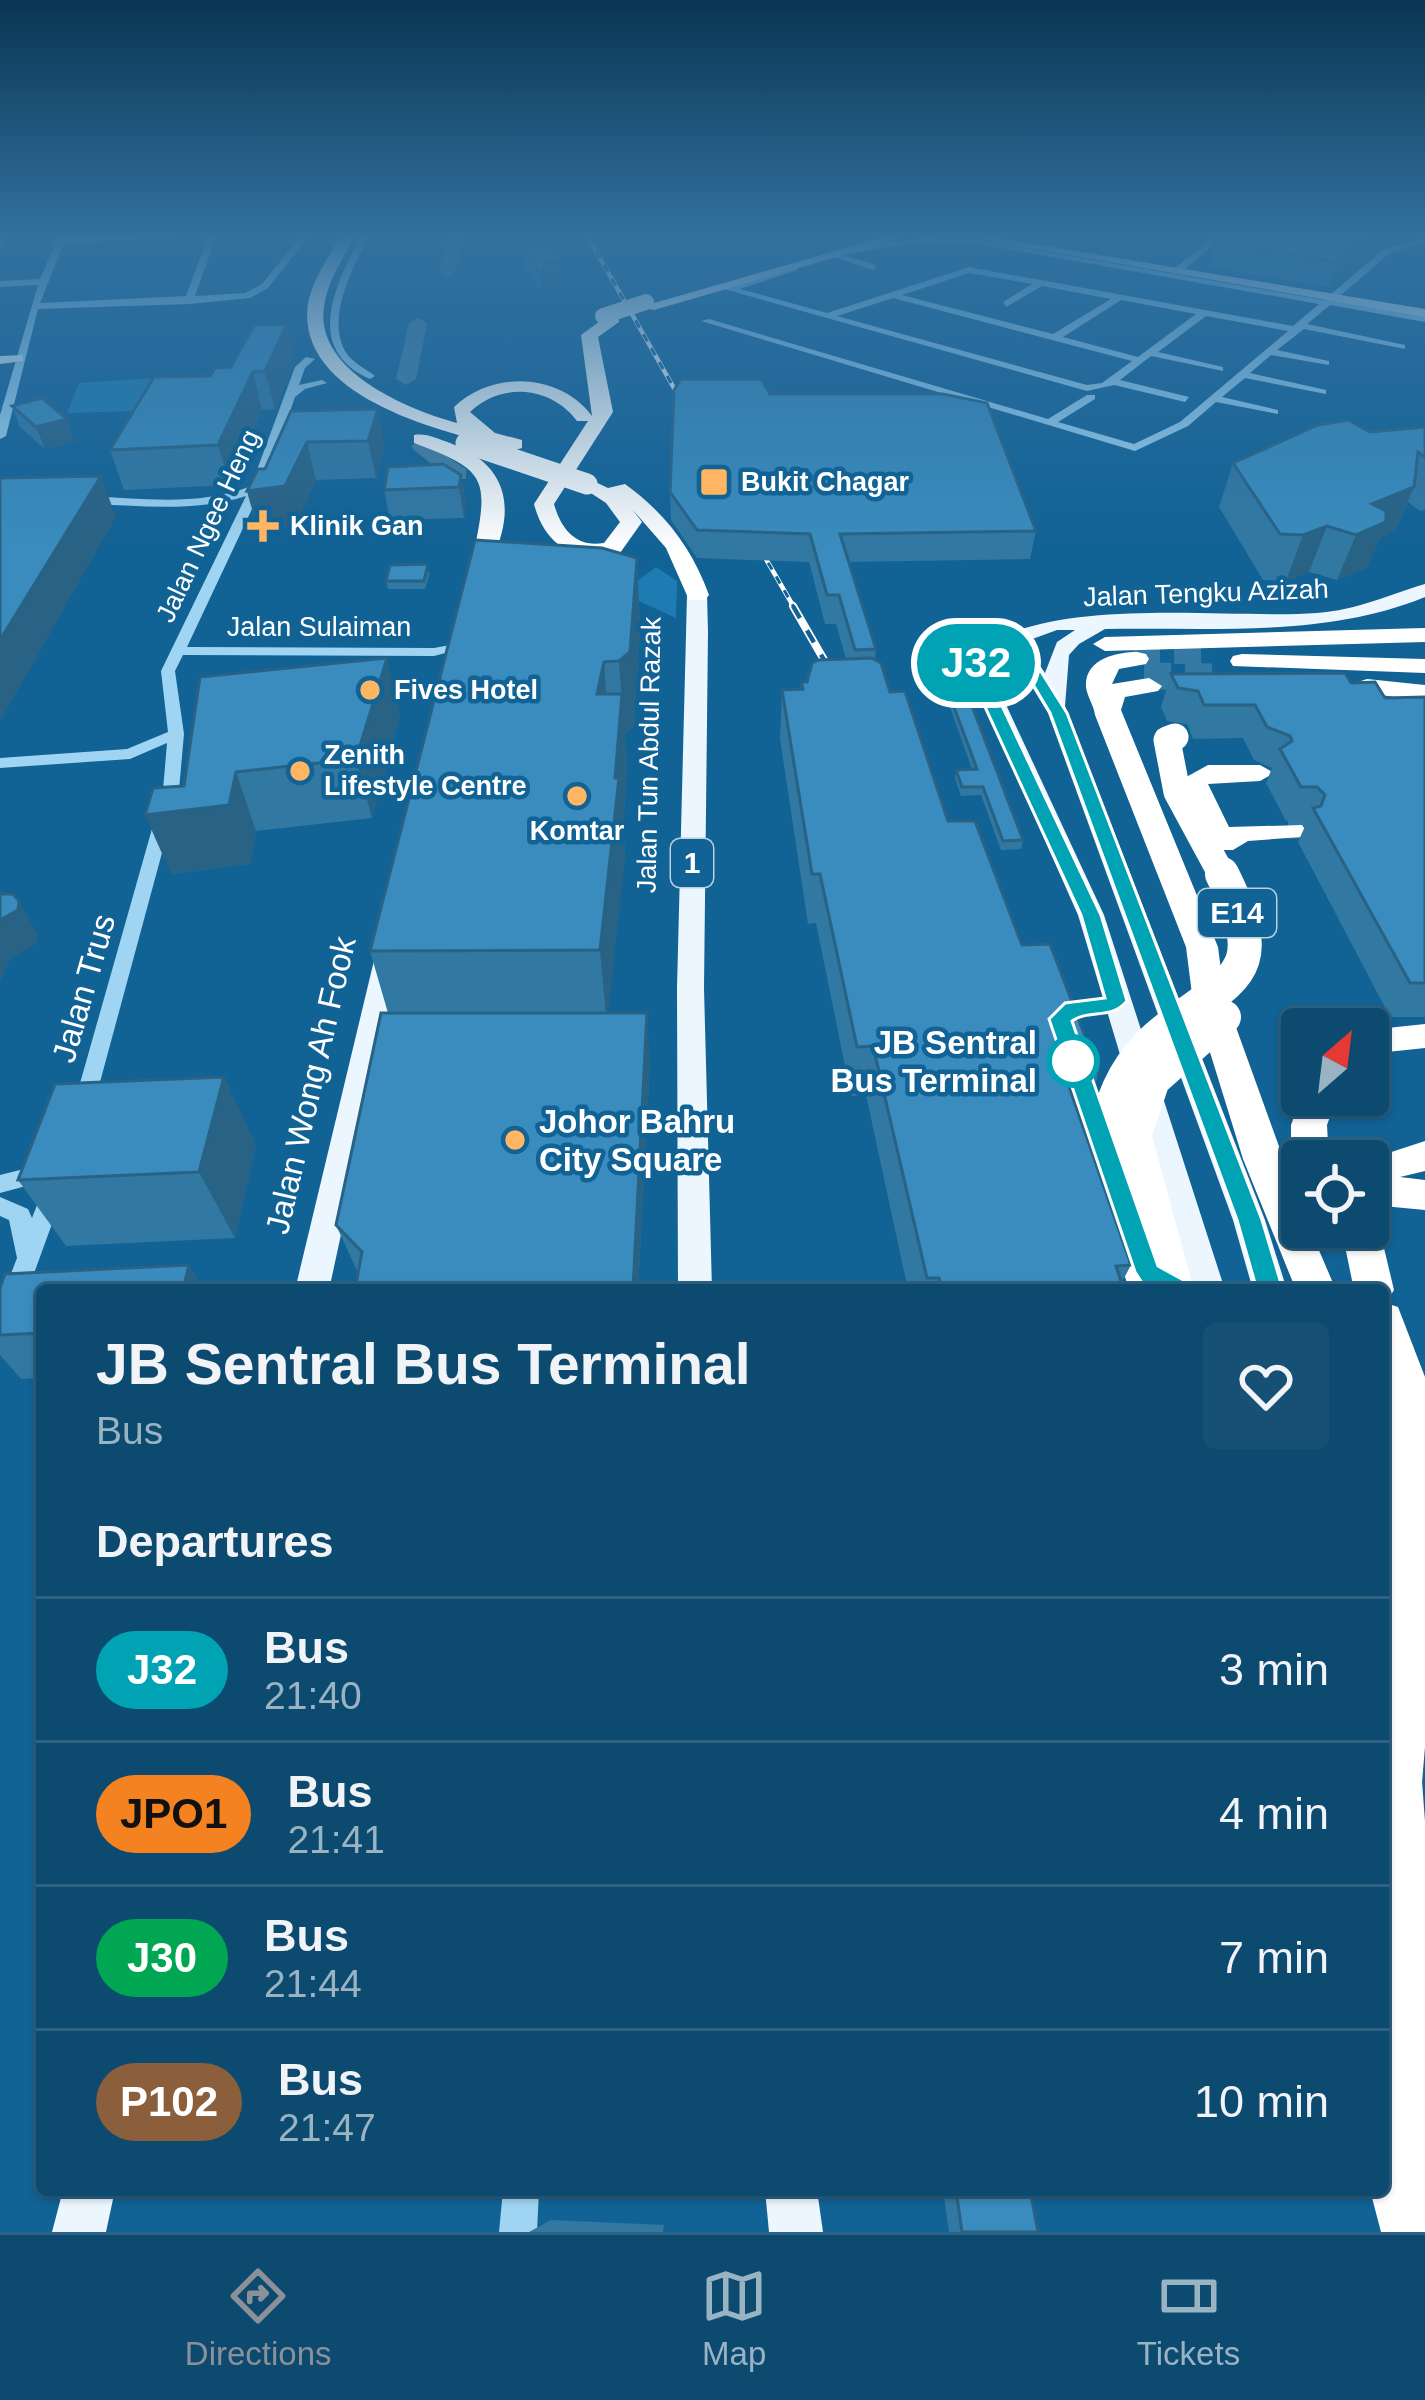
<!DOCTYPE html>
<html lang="en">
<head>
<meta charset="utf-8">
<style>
  :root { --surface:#0d4a70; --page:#165175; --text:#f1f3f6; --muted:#9ab3c3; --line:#2d6283; --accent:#8c9099 }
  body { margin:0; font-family:Helvetica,sans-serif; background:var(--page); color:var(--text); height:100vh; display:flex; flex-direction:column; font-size:45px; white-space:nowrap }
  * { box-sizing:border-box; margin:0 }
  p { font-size:39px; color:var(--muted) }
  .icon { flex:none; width:66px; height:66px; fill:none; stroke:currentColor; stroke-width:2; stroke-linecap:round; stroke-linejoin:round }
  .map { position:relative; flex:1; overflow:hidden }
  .drawer { position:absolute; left:36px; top:1284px; width:1353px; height:912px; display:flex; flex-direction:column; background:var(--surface); border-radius:12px; box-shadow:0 3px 9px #0004,0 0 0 3px var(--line) }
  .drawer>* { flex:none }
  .badge { padding:0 24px; border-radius:39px; font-size:42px; line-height:78px }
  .needle { width:78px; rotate:28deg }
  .tools { position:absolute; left:1281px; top:1008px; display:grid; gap:24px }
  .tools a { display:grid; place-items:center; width:108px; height:108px; border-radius:12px; background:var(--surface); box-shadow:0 3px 9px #0004,0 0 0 3px var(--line); font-size:60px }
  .map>.badge { position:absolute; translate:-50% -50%; box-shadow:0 0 0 6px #fff }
  h2 { padding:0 60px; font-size:45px; line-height:108px }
  .round { display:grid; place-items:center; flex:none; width:126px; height:126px; border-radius:12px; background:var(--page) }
  .overview { display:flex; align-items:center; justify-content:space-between; height:204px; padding:0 60px }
  h1 { font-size:57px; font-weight:700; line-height:90px }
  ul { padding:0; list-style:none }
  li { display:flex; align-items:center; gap:36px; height:144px; padding:0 60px; border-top:3px solid var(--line) }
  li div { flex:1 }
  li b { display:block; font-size:45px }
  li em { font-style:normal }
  li .badge { min-width:132px; font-weight:700; text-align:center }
  .dock { display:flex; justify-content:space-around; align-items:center; height:168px; border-top:3px solid var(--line); background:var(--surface); font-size:33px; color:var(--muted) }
  .dock a { display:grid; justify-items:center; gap:6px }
  .dock .active { color:var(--accent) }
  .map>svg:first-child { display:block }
  .green { fill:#1f7cb2 }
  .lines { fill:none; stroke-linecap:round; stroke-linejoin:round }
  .river { fill:#457fa3; fill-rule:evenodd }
  .highway-tunnel { stroke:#357aa5; stroke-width:27; stroke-dasharray:27 14; stroke-linecap:butt }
  .minor { fill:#9fd4f3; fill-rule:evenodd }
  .major { fill:#ebf6ff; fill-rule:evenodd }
  .highway { fill:#fff; fill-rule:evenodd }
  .rail-far1-casing { stroke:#fff; stroke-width:4.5 }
  .rail-casing { stroke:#fff; stroke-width:8 }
  .rail-far1 { stroke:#116295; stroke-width:3; stroke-dasharray:8; stroke-linecap:butt }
  .rail { stroke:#116295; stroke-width:4.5; stroke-dasharray:14; stroke-linecap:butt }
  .highway-bridge-far5 { stroke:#fff; stroke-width:16 }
  .highway-bridge-far4 { stroke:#fff; stroke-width:21 }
  .highway-bridge-far3 { stroke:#fff; stroke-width:27 }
  .highway-bridge-far2 { stroke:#fff; stroke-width:34 }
  .highway-bridge-far1 { stroke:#fff; stroke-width:44 }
  .highway-bridge { stroke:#fff; stroke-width:56 }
  .wall { fill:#3178a3 }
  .shaded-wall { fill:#286284 }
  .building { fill:#398cbd; stroke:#286284; stroke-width:3 }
  .line { fill:#00a3b4; stroke:#fff; stroke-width:3 }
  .poi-dot { fill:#ffb561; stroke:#116295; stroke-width:4.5 }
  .stop-dot { fill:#fff; stroke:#00a3b4; stroke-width:6 }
  .labels { text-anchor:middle; stroke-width:9; stroke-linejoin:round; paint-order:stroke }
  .far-poi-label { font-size:27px; font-weight:bold; fill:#fff; stroke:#116295; text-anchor:start }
  .far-street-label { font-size:27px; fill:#fff; stroke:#116295 }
  .shield { fill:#116295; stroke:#b8d0df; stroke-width:3 }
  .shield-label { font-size:30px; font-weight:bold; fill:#fff }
  .street-label { font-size:33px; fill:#fff; stroke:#116295 }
  .stop-label { font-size:33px; font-weight:bold; fill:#fff; stroke:#116295; text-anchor:end }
  .poi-label { font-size:33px; font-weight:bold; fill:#fff; stroke:#116295; text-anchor:start }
</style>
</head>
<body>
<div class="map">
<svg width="1425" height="2232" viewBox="0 0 1425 2232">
  <rect width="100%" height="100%" fill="#116295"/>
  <!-- green -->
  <g class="green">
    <polygon points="242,372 136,411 67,413 79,383"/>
    <polygon points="656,567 677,581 676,618 621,593"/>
  </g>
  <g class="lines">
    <!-- river -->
    <g class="river">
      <polygon points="446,237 462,237 455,272 447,277 439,272"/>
      <polygon points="418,318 427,323 416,379 406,385 396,379 409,323"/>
      <polygon points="421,440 466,469 466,479 450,479 414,450 411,446"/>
    </g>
    <!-- highway-tunnel -->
    <g class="highway-tunnel">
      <polyline points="1133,651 1215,650"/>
      <polyline points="1144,676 1219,677"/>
      <polyline points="1288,825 1425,825"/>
    </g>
    <!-- minor -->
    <g class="minor">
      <polygon points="2,237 10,237 0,248"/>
      <polygon points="58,237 198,237 64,243 40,303 186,296 208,237 216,237 195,296 245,293 262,284 300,237 308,237 268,288 250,298 189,304 38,309 6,436 0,439 0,415 38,285 0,287 0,281 40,279"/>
      <path d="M360,237H368C353,269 326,316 345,351C352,363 365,368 375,376L370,379C303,349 335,286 360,237Z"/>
      <polygon points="1214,237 1223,237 1181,272 1175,272 1175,268"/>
      <path d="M1425,237V242L1389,254L1335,300L1425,316V322L1330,305L1307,324L1405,345V349L1304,329L1277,350L1329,361V365L1271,355L1250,373L1326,390V394L1245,378L1222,397L1278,410V414L1216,402L1188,426L1135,451L701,321L709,319L1048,419L1087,395H1095V399L1058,422L1134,444L1180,422L1288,331L1206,316L1158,352L1223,367V371L1151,356L1120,380L1189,397L1185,402L1114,385L1087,391L724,289L795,265L798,270L740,289L827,313L969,267L1293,326L1319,304L979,244L921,242L842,255L876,265L873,270L831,256L842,250L921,238L979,240L1324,300L1383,250ZM969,273L1032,284L1003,302L1006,307L1042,286L1111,299L1053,334L902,295ZM893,298L1132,361L1102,383L1087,385L837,316ZM1121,300L1196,314L1138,357L1063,337Z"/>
      <path d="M306,357L315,359L305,368L299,385L322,380L327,383L305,389L295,397L268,475L187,647L434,648L461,643L468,647L434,656L183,655L175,671L184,734L179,790L93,1108L83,1116L73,1108L163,790L167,743L130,759L0,768V758L127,749L168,732L161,671L246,496C194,513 139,505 85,504L79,500L85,496C141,498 198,507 251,486L295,367Z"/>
      <polygon points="44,1164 52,1167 55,1173 52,1179 0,1193 0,1175"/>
      <polygon points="54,1179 62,1182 65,1188 12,1334 9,1342 0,1345 0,1302 17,1258 9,1220 0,1216 0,1197 28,1209 32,1218 46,1182"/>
      <polygon points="503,2190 539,2190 537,2232 499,2232"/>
    </g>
    <!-- major -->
    <g class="major">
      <polygon points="966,237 991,237 1425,309 1425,317"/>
      <polygon points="23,355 23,361 0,364 0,356"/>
      <path d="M1425,584V597C1325,638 1212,627 1105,629L1079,644L1069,655L1065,706L1265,1220L1287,1290H1253L1233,1220L1048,713L1017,662L995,657L987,664L1104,915L1225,1290H1191L1078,915L966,662C1031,591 1223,620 1317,613C1357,610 1388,595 1425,584ZM1057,630H1075L1057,642L1045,673L1032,654L1008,648Z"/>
      <polygon points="697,589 707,595 708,632 704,988 712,1290 678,1290 677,988 687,595"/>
      <polygon points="390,939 403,948 329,1290 295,1290 377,948"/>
      <polygon points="63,2190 115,2190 106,2232 52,2232"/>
      <polygon points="765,2190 817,2190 823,2232 769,2232"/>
    </g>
    <!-- highway -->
    <g class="highway">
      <path d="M340,237H354C343,259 327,282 324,307C314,371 409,410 457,423L454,407C493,370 560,373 592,416L581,335L607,316H619V322L598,337L613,412L554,504C561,529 576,548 604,543L620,522L606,503L577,484L587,478L608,488L625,484C665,513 692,548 709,595L705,600H689L666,548L632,509L642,522L620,553C578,565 545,547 534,504L588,421H577C552,387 502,381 470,412L495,433L522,440V448L515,450C450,433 308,403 307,315C307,287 327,260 340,237Z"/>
      <polygon points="884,237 905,237 654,310 640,307"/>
      <polygon points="1417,237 1425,237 1425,241 1419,240"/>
      <path d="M414,435C427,433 438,439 450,443C505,463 517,505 493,557L485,559L474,552C489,478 487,470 414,443Z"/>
      <polygon points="1425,628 1425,642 1105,651 1093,644 1105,637"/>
      <path d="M1137,652L1146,654L1149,659L1146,664L1119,669L1112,684L1149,678L1162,686L1158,691L1125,697L1121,710L1218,947L1224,994L1302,1210V1227H1309L1336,1290H1296L1243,1159L1192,994L1186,947L1095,715C1094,706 1087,696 1086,687C1084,659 1117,652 1137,652Z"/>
      <polygon points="1242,654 1425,659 1425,673 1233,666 1230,661 1233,656"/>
      <polygon points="1367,679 1425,685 1425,701 1358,692 1354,687 1358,682"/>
      <polygon points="1208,765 1260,765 1274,773 1260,781 1208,784 1229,827 1302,825 1306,831 1302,837 1248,841 1233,850 1213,850 1179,781"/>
      <polygon points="1425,1024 1425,1048 1368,1054 1368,1030"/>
      <polygon points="1302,1095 1338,1095 1327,1125 1329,1161 1302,1161 1302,1173 1291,1161 1291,1125"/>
      <path d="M1107,1112L1120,1116L1125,1125L1147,1126L1152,1136L1194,1290H1129C1119,1254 1078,1146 1094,1116Z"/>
      <polygon points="1425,1141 1425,1171 1400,1177 1425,1180 1425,1210 1383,1206 1368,1211 1368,1161 1364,1161"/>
      <polygon points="1368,1214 1379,1227 1394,1290 1386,1303 1398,1307 1425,1377 1425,1585 1411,1591 1394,1584 1383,1542 1383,1397 1391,1400 1383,1378 1383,1290 1354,1290 1341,1227 1368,1227"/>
      <polygon points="1407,1930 1425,1937 1425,2232 1381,2232 1370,2190 1383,2190 1383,1947 1387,1938"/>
    </g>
    <defs>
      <g id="rail-far1">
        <polyline points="588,237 691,418"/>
        <polyline points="752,535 795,609"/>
      </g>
      <polyline id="rail" points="793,606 842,691"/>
    </defs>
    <!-- rail-far1 casing -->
    <use href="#rail-far1" class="rail-far1-casing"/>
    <!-- rail casing -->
    <use href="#rail" class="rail-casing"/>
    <!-- rail-far1 -->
    <use href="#rail-far1" class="rail-far1"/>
    <!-- rail -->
    <use href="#rail" class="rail"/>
    <!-- highway-bridge-far5 -->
    <polyline class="highway-bridge-far5" points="603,316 646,302"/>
    <!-- highway-bridge-far4 -->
    <polyline class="highway-bridge-far4" points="466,443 587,484"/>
    <!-- highway-bridge-far3 -->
    <polyline class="highway-bridge-far3" points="1175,737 1167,740 1177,792 1223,877"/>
    <!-- highway-bridge-far2 -->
    <g class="highway-bridge-far2">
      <path d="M1107,1126C1114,1091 1130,1061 1157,1037C1226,977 1276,981 1222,874"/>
      <polyline points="1134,1136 1153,1080 1224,1017"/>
    </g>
    <!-- highway-bridge-far1 -->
    <polyline class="highway-bridge-far1" points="1403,1664 1411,1567"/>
    <!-- highway-bridge -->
    <polyline class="highway-bridge" points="1404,1661 1394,1782 1407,1958"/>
  </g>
  <!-- wall -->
  <g class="wall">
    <polygon points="1215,242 1364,253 1329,287 1208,267"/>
    <polygon points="522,247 561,260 563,279 547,281 541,291 524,265"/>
    <polygon points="295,361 275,409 262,410 230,485 124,490 110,450 231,367"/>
    <polygon points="770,394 1036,531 1030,559 849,562 876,649 875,660 948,821 1099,1073 1081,1122 1131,1265 1121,1284 1124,1290 908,1290 866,1095 851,1096 816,923 808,924 780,739 782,690 800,689 801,682 807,682 846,659 836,624 825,624 809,562 697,558 671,520 670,492"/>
    <polygon points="12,406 75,441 45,449 20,427"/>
    <polygon points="291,411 385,446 376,478 316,480 295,525 258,530 247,491 265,469"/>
    <polygon points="1425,427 1425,510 1420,511 1408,502 1395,531 1380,538 1367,568 1337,580 1309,572 1286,581 1263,580 1219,507 1233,463 1370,432"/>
    <polygon points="461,475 466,505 464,518 390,520 384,490"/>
    <polygon points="637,558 640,630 634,726 625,734 627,769 623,827 625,854 608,1013 650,1062 638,1290 355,1290 358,1273 336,1225 388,1013 370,951"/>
    <polygon points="430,572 425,589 388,589 386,581"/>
    <polygon points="1171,674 1351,683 1385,698 1425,697 1425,1017 1390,1017 1298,842 1306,824 1302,820 1286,821 1266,783 1272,768 1254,760 1243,738 1193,739 1187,724 1167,721 1161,707"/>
    <polygon points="951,699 1023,840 1021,849 1001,850 981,795 961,796 955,778 956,770 972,769 950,707"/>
    <polygon points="400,716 372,818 256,831 250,864 171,874 184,786"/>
    <polygon points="224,1077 256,1146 235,1238 66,1246 18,1180"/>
    <polygon points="0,1288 42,1290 42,1378 21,1379 0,1355"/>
    <polygon points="943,2190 1030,2190 1038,2232 949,2232"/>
    <polygon points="551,2220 664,2225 663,2232 529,2232"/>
  </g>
  <!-- shaded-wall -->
  <g class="shaded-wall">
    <polygon points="1364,237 1369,237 1364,253 1329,287 1337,262"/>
    <polygon points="561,260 563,279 547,281 541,291 540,272 545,262"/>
    <polygon points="287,324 295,361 275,409 265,371"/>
    <polygon points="253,372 262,410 230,485 218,445"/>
    <polygon points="378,409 385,446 376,478 368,441"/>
    <polygon points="67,419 75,441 45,449 36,427"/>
    <polygon points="307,442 316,480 295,525 258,530 247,491"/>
    <polygon points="461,475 466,505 464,518 459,487"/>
    <polygon points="101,476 116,517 0,722 0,640"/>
    <polygon points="1414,487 1395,531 1380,538 1367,568 1337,580 1356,535 1372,504"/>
    <polygon points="1327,526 1309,572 1286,581 1303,535"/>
    <polygon points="637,558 640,630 634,726 625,734 627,769 623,827 625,854 607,1026 600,950 622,701 619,661"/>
    <polygon points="387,658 400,716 372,818 356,759"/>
    <polygon points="604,662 609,736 597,694"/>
    <polygon points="236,772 256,831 250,864 171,874 145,815"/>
    <polygon points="19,901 38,935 37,944 10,959 0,983 0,920"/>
    <polygon points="647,1013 650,1062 638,1290 632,1290"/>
    <polygon points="224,1077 256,1146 235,1238 199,1172"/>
    <polygon points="189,1265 204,1290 183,1290"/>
  </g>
  <!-- building -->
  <g class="building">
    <polygon points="1220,237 1364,237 1337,262 1215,242"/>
    <polygon points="549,244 561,260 545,262 540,272 522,247"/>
    <polygon points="287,324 265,371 253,372 218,445 110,450 154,377 210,376 215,368 231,367 254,325"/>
    <polygon points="681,379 761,379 770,394 943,394 987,403 1036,531 840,534 876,649 855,650 839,595 827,595 810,534 697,530 670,492 674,390"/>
    <polygon points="42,398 67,419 36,427 12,406"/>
    <polygon points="378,409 368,441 307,442 285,486 247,491 258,469 265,469 291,411"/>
    <polygon points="1348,420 1370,432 1425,427 1425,457 1418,452 1414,487 1372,504 1386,511 1386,522 1356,535 1327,526 1303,535 1280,534 1233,463 1318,425"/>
    <polygon points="443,464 461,475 459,487 384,490 388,467"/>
    <polygon points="101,476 0,640 0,478"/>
    <polygon points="475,540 602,548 637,558 630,652 619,661 604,662 597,694 622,694 615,778 619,778 600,950 370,951"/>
    <polygon points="428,564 424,581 386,581 390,565"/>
    <polygon points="387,658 356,759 236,772 229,805 145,815 153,788 184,786 200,677"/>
    <polygon points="872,658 881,663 890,692 905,691 948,821 975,821 1022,945 1050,944 1099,1073 1065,1075 1131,1265 1116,1266 1124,1290 942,1290 939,1278 927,1278 873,1046 857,1047 820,874 812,874 782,690 803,689 801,682 807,682 812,663 818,660"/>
    <polygon points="1345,673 1351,683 1375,682 1385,698 1425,697 1425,983 1410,983 1313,808 1321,806 1325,795 1317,787 1301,787 1280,749 1292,741 1290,736 1267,727 1255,705 1204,705 1198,691 1178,688 1171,674"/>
    <polygon points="969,698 1023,840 1003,841 983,787 962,787 956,770 977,769 951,699"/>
    <polygon points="0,894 13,894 19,901 18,910 0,920"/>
    <polygon points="381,1013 647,1013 633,1290 355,1290 362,1252 336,1225"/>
    <polygon points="224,1077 199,1172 18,1180 55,1084"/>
    <polygon points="189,1265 183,1290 42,1290 42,1333 0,1335 0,1288 5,1274"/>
    <polygon points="956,2190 1030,2190 1038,2232 962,2232"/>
  </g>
  <!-- sky -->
  <linearGradient id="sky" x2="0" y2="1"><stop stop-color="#093652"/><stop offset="0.43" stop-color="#3271a0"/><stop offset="1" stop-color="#3271a0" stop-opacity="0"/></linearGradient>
  <rect width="1425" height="549" fill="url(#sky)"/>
  <!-- line -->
  <path class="line" d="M990,645L1030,654L1067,713L1262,1220L1283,1290L1279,1298H1261L1257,1290L1237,1220L1050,713L1019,661L993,655L986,661L985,670L1101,915L1127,1001C1112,1020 1089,1009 1072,1021L1158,1266L1187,1282L1191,1290L1178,1301L1146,1289L1135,1272L1049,1019L1065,1003L1105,998L1081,915L968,670L972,655Z"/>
  <!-- markers -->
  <g class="poi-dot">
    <rect x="699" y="467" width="30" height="30" rx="6"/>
    <path d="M257 508h12v12h12v12h-12v12h-12v-12h-12v-12h12z"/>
    <circle cx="370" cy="690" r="12"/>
    <circle cx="300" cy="771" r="12"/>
    <circle cx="577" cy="796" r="12"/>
    <circle cx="515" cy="1140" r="12"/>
  </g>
  <circle class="stop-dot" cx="1073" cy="1061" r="24"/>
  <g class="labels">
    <!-- far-poi labels -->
    <g class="far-poi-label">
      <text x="741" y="491">Bukit Chagar</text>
      <text x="290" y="535">Klinik Gan</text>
      <text x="394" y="699">Fives Hotel</text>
      <text x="324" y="764">Zenith<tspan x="324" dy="31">Lifestyle Centre</tspan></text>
      <text x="577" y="840" text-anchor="middle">Komtar</text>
    </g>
    <!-- far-street labels -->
    <g class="far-street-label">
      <text transform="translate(208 526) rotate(-65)" y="9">Jalan Ngee Heng</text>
      <text transform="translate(1206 593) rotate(-2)" y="9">Jalan Tengku Azizah</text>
      <text x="319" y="636">Jalan Sulaiman</text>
      <text transform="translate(649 755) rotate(-89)" y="9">Jalan Tun Abdul Razak</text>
    </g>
    <!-- shield labels -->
    <g class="shield">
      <rect x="671" y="839" width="42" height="48" rx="9"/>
      <rect x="1198" y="889" width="78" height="48" rx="9"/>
    </g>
    <g class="shield-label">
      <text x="692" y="873">1</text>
      <text x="1237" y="923">E14</text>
    </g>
    <!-- street labels -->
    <g class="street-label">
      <text transform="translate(83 988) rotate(-74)" y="12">Jalan Trus</text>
      <text transform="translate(310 1085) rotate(-77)" y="12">Jalan Wong Ah Fook</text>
    </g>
    <!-- stop labels -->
    <g class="stop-label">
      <text x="1037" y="1054">JB Sentral<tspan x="1037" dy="38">Bus Terminal</tspan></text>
    </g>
    <!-- poi labels -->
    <g class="poi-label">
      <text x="539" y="1133">Johor Bahru<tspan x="539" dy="38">City Square</tspan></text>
    </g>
  </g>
</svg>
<div class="tools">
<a><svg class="needle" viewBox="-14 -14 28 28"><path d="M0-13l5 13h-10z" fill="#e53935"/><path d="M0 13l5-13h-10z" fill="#9ab3c3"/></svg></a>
<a><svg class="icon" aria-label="locate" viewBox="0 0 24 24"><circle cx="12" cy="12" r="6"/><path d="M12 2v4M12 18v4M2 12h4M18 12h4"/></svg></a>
</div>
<b class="badge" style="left:976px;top:663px;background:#00a3b4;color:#fff">J32</b>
<section class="drawer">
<div class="overview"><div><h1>JB Sentral Bus Terminal</h1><p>Bus</p></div><a class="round"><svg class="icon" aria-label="heart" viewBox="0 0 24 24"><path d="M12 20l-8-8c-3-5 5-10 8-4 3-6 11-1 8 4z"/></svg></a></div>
<h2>Departures</h2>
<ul>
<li><span class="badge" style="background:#00a3b4;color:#fff">J32</span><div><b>Bus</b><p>21:40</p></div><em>3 min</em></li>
<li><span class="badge" style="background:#f58220;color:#111">JPO1</span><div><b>Bus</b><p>21:41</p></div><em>4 min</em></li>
<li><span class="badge" style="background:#00a651;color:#fff">J30</span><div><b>Bus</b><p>21:44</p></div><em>7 min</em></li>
<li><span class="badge" style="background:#8b5e3c;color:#fff">P102</span><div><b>Bus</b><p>21:47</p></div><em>10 min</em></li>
</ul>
</section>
</div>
<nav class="dock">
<a class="active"><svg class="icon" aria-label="directions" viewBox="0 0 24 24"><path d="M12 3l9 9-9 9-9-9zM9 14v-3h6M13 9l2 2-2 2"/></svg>Directions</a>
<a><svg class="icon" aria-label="map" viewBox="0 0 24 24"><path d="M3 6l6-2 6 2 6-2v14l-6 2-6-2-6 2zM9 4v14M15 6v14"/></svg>Map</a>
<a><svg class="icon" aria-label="tickets" viewBox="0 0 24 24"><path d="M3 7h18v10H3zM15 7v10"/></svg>Tickets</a>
</nav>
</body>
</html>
